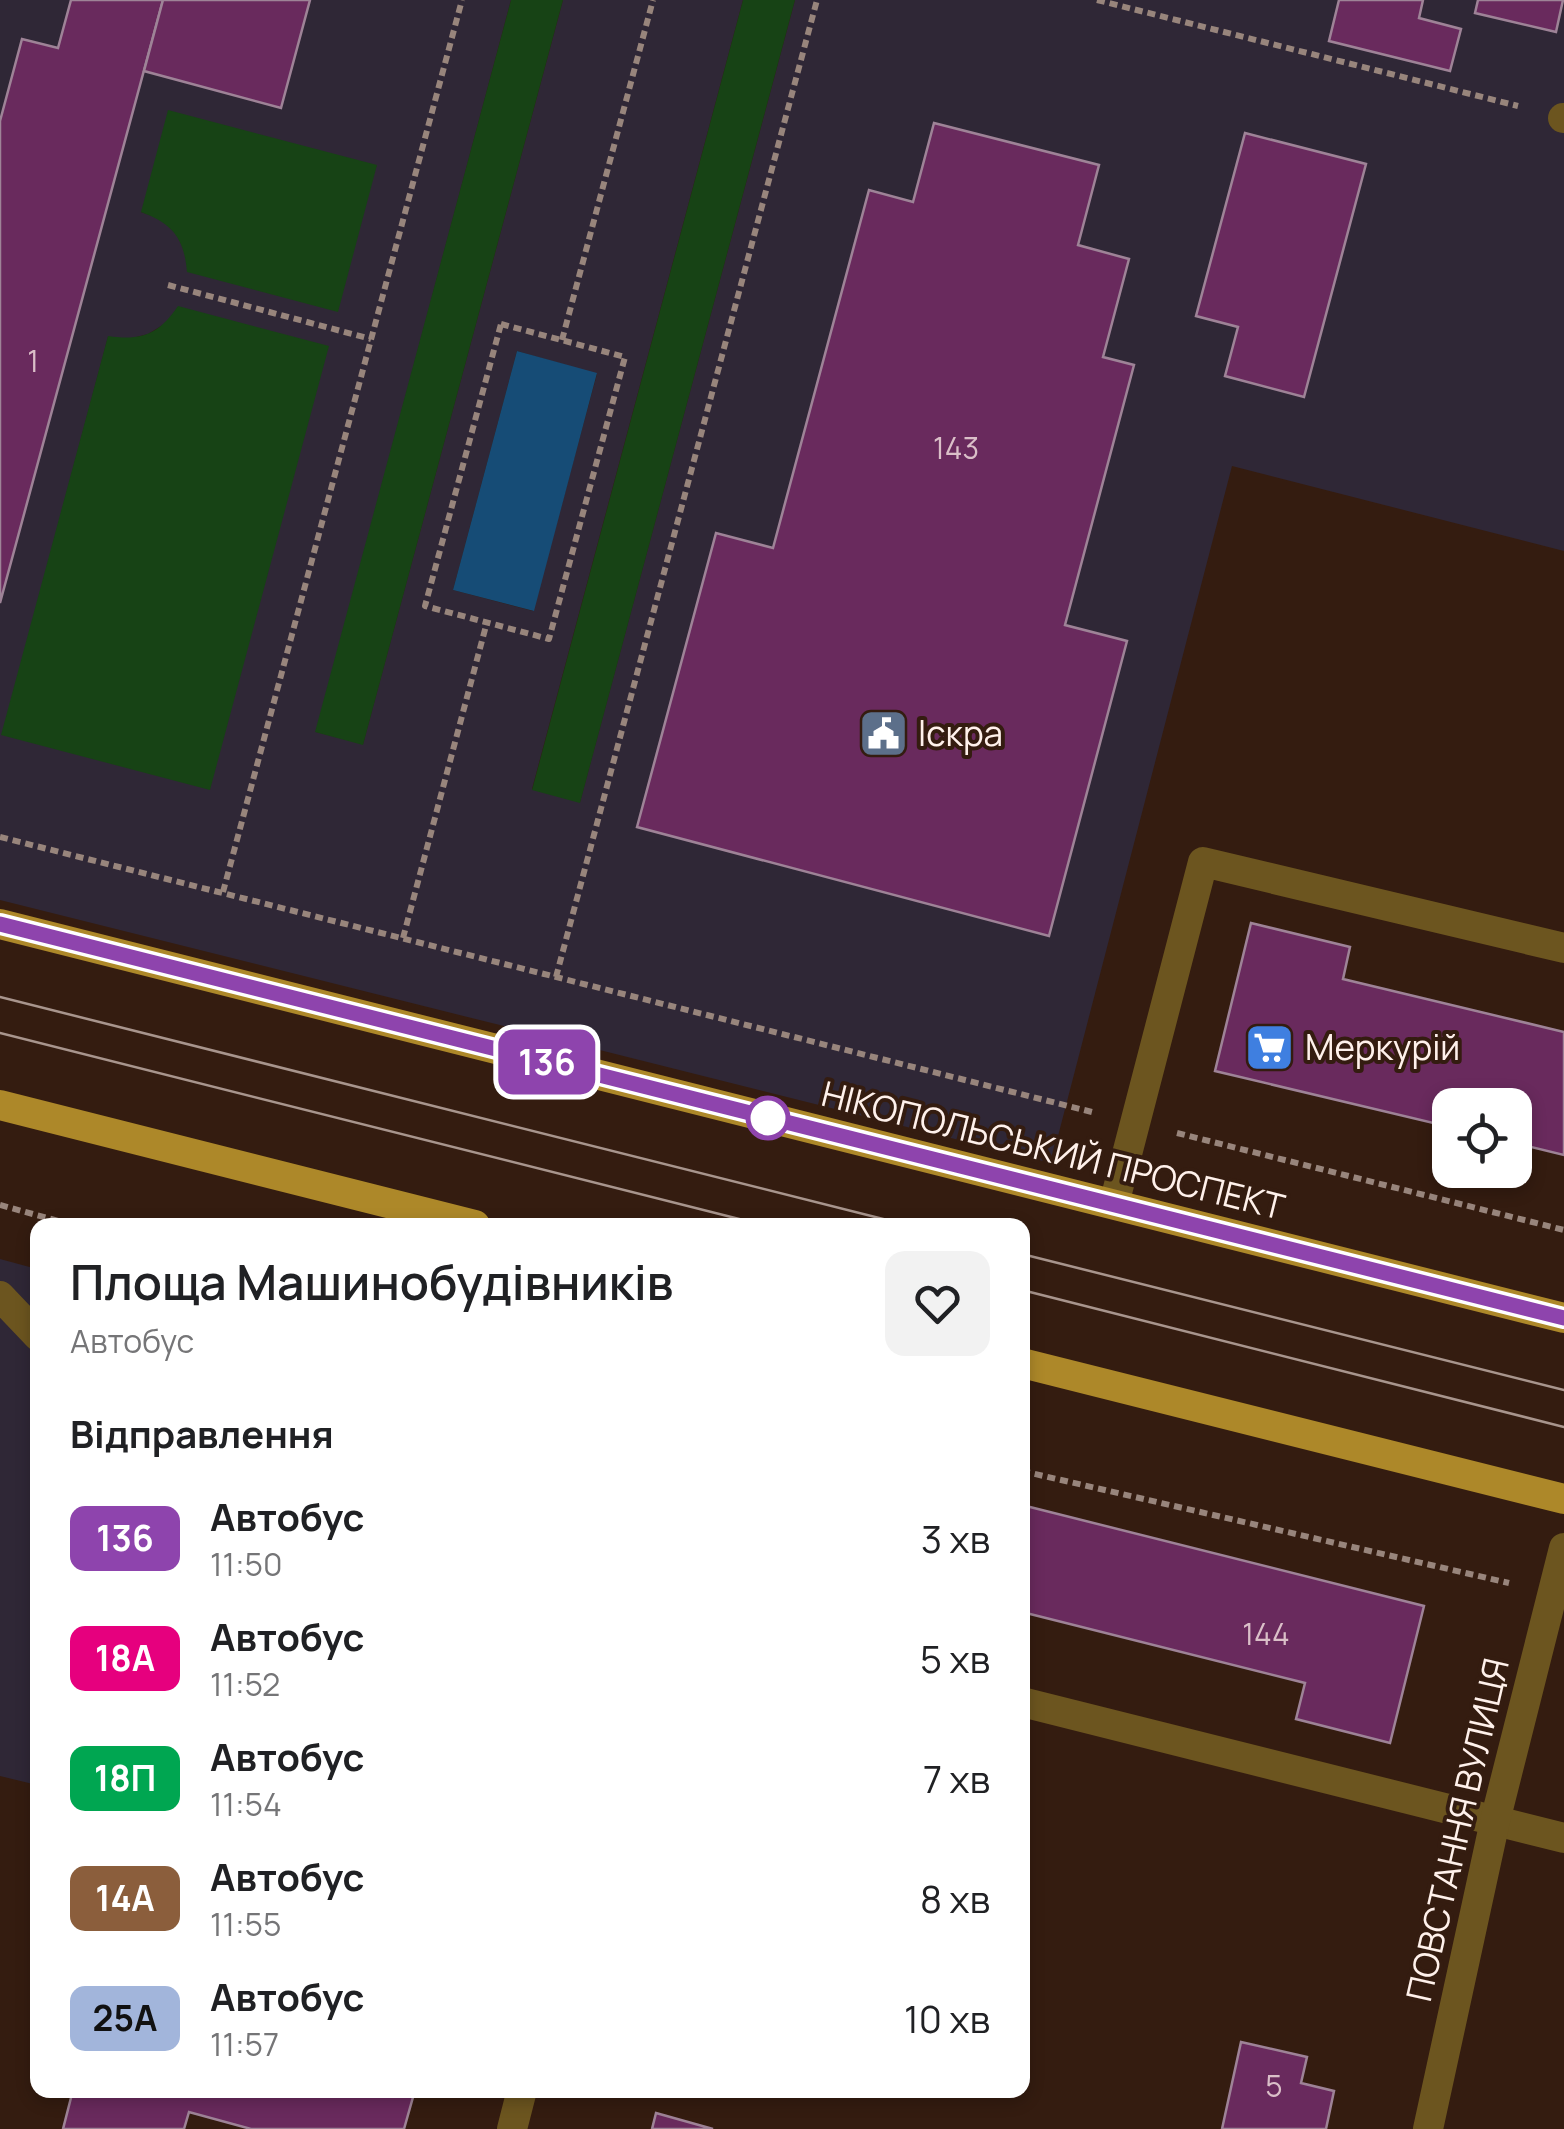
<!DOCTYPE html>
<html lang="uk">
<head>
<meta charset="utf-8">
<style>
  :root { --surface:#fff; --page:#f2f2f2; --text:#202124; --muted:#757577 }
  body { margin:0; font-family:Manrope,sans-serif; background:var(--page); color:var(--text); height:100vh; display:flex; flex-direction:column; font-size:38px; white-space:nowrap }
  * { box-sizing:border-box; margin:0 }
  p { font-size:32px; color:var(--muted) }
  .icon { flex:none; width:55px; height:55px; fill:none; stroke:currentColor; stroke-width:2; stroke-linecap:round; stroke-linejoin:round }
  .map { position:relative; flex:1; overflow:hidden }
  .panel { position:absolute; left:30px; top:1218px; width:1000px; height:880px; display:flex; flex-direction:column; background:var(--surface); border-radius:20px; box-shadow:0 5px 15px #0003 }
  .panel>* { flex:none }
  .badge { padding:0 20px; border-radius:15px; font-size:35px; line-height:65px }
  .buttons { position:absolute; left:1432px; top:1088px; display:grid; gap:20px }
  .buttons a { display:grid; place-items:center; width:100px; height:100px; border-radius:20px; background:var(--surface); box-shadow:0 5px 15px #0003; font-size:50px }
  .map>.badge { position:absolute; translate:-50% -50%; box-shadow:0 0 0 5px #fff }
  h2 { padding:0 40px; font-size:38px; line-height:90px }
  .round { display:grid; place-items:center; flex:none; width:105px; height:105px; border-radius:20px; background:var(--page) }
  .overview { display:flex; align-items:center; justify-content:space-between; height:170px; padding:0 40px }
  h1 { font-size:48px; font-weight:600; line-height:75px }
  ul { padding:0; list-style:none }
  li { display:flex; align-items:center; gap:30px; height:120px; padding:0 40px }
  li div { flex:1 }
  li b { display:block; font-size:38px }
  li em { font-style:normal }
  li .badge { min-width:110px; font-weight:700; text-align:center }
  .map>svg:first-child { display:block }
  .industrial { fill:#2f2736; fill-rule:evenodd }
  .green { fill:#174315 }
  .water { fill:#164c76 }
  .building { fill:#692a5d; stroke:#9e8397; stroke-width:2.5 }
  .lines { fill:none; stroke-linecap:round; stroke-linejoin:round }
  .path { stroke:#98857c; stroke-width:6; stroke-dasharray:8 5; stroke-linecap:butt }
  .lane { stroke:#6c551f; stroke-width:30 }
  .street { stroke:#6c551f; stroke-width:30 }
  .primary { stroke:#ad8829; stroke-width:30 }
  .tram { stroke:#a8958d; stroke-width:2.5 }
  .line-casing { stroke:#fff; stroke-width:22 }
  .line { stroke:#8e44ad; stroke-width:15 }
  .stop-dot { fill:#fff; stroke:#8e44ad; stroke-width:5 }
  .labels { text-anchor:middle; stroke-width:8; stroke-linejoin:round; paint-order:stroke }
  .number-label { font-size:30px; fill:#dabfc8 }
  .poi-label { font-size:35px; fill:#fff1eb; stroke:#341c10; text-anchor:start }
  .street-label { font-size:35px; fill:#fff1eb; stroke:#341c10 }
</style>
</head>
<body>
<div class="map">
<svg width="1564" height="2129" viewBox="0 0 1564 2129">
  <rect width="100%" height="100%" fill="#341c10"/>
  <!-- industrial -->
  <g class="industrial">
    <path d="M0,0H511L316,732L363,744L563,0H743L532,789L580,802L795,0H1564V551L1232,466L1051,1163L0,900ZM377,166L185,252L176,233L161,219L141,212ZM166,323L2,735L108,337L129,339L148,334ZM517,351L597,374L533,611L453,590Z"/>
    <polygon points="0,1259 37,1269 37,1785 0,1776"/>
  </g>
  <!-- green -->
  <g class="green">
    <polygon points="511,0 563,0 363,745 315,732"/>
    <polygon points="743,0 795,0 580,803 532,790"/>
    <path d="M168,110L377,165L338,312L187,272C184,238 173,224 141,212Z"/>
    <path d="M178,306L329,346L210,790L1,735L108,336C142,341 159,334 178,306Z"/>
  </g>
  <!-- water -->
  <polygon class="water" points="517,351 597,373 534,611 453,590"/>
  <!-- building -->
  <g class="building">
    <polygon points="71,0 163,0 0,603 0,121 22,39 58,48"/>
    <polygon points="163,0 310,0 281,108 144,71"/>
    <polygon points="1339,0 1423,0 1419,18 1461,29 1450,71 1329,41"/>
    <polygon points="1478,0 1563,0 1556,32 1475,13"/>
    <polygon points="934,123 1099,165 1078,245 1129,259 1103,357 1134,365 1065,625 1127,641 1049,936 637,827 716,533 773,548 869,190 913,202"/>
    <polygon points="1245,133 1366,164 1304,397 1225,376 1238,327 1196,316"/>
    <polygon points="1251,923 1350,947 1343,979 1564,1032 1564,1155 1515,1143 1515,1105 1450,1105 1450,1127 1215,1071"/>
    <polygon points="1022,1505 1424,1606 1390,1743 1296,1719 1305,1683 1022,1612"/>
    <polygon points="1241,2042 1307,2057 1301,2083 1334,2091 1326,2129 1222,2129"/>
    <polygon points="73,2090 415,2090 404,2129 251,2129 189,2112 184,2129 63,2129"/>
    <polygon points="656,2113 713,2129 652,2129"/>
  </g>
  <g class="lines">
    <!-- path -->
    <g class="path">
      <polyline points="1097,0 1518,106"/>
      <polyline points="168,285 371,339"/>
      <polygon points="501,324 625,357 549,639 425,606"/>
      <polyline points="562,340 653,0"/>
      <polyline points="0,837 1092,1112"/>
      <polyline points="223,892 462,0"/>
      <polyline points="403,938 487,622"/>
      <polyline points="556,977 817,0"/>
      <polyline points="1177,1133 1564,1230"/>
      <polyline points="0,1205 73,1225"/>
      <polyline points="1022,1471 1509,1583"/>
    </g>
    <!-- lane -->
    <g class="lane">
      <polyline points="1114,1204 1203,862 1564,948"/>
      <polyline points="0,1296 38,1336"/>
      <polyline points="1022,1702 1564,1838"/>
    </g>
    <!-- street -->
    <g class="street">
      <polyline points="1563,118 1564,118"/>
      <polyline points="512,2129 522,2090"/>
      <polyline points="1428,2129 1495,1821 1564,1548"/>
    </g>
    <!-- primary -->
    <g class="primary">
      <polyline points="0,924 1564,1318"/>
      <polyline points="0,1105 475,1225"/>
      <polyline points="1022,1363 1564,1499"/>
    </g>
    <!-- tram -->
    <g class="tram">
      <polyline points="0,997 907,1225"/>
      <polyline points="0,1033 763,1225"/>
      <polyline points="1022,1254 1564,1390"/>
      <polyline points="1022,1290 1564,1427"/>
    </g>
  </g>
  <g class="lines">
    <defs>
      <polyline id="line" points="0,924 1564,1318"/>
    </defs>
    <!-- line casing -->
    <use href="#line" class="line-casing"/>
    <!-- line -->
    <use href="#line" class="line"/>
  </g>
  <!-- icons -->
  <defs>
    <symbol id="civic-square" viewBox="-11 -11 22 22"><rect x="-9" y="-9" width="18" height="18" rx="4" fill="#5c6f8a" stroke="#341c10"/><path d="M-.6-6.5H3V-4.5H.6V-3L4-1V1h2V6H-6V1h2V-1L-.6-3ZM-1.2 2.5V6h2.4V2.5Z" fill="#fff"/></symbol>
    <symbol id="supermarket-square" viewBox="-11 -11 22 22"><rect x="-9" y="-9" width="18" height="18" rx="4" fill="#3f7fe0" stroke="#341c10"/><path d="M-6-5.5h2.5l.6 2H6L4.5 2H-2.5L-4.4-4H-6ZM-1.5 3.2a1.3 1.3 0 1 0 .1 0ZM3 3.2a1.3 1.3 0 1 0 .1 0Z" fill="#fff"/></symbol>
  </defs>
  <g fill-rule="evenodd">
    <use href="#civic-square" x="856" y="706" width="55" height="55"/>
    <use href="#supermarket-square" x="1242" y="1020" width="55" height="55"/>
  </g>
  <!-- markers -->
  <circle class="stop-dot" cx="768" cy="1118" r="20"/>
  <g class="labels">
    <!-- number labels -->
    <g class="number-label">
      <text x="33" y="372">1</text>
      <text x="956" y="459">143</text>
      <text x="1266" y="1645">144</text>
      <text x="1274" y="2097">5</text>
    </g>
    <!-- poi labels -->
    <g class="poi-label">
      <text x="918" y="746">Іскра</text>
      <text x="1305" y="1060">Меркурій</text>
    </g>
    <!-- street labels -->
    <g class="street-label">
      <text transform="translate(1053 1151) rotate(14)" y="12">НІКОПОЛЬСЬКИЙ ПРОСПЕКТ</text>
      <text transform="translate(1458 1830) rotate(-77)" y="12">ПОВСТАННЯ ВУЛИЦЯ</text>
    </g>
  </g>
</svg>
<div class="buttons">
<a><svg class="icon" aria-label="locate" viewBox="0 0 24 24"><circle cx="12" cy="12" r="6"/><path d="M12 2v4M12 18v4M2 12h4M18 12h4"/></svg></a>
</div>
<b class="badge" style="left:547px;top:1062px;background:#8e44ad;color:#fff">136</b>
<section class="panel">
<div class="overview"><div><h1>Площа Машинобудівників</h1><p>Автобус</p></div><a class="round"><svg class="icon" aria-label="heart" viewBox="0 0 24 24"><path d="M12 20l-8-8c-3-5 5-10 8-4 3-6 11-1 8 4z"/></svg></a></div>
<h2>Відправлення</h2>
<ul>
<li><span class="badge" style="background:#8e44ad;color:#fff">136</span><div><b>Автобус</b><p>11:50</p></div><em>3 хв</em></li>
<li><span class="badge" style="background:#e6007e;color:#fff">18А</span><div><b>Автобус</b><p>11:52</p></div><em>5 хв</em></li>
<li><span class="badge" style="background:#00a651;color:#fff">18П</span><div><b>Автобус</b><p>11:54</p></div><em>7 хв</em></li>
<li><span class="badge" style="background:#8b5e3c;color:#fff">14А</span><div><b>Автобус</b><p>11:55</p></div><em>8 хв</em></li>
<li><span class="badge" style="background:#a2b5db;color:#111">25А</span><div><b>Автобус</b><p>11:57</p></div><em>10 хв</em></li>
</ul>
</section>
</div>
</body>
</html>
